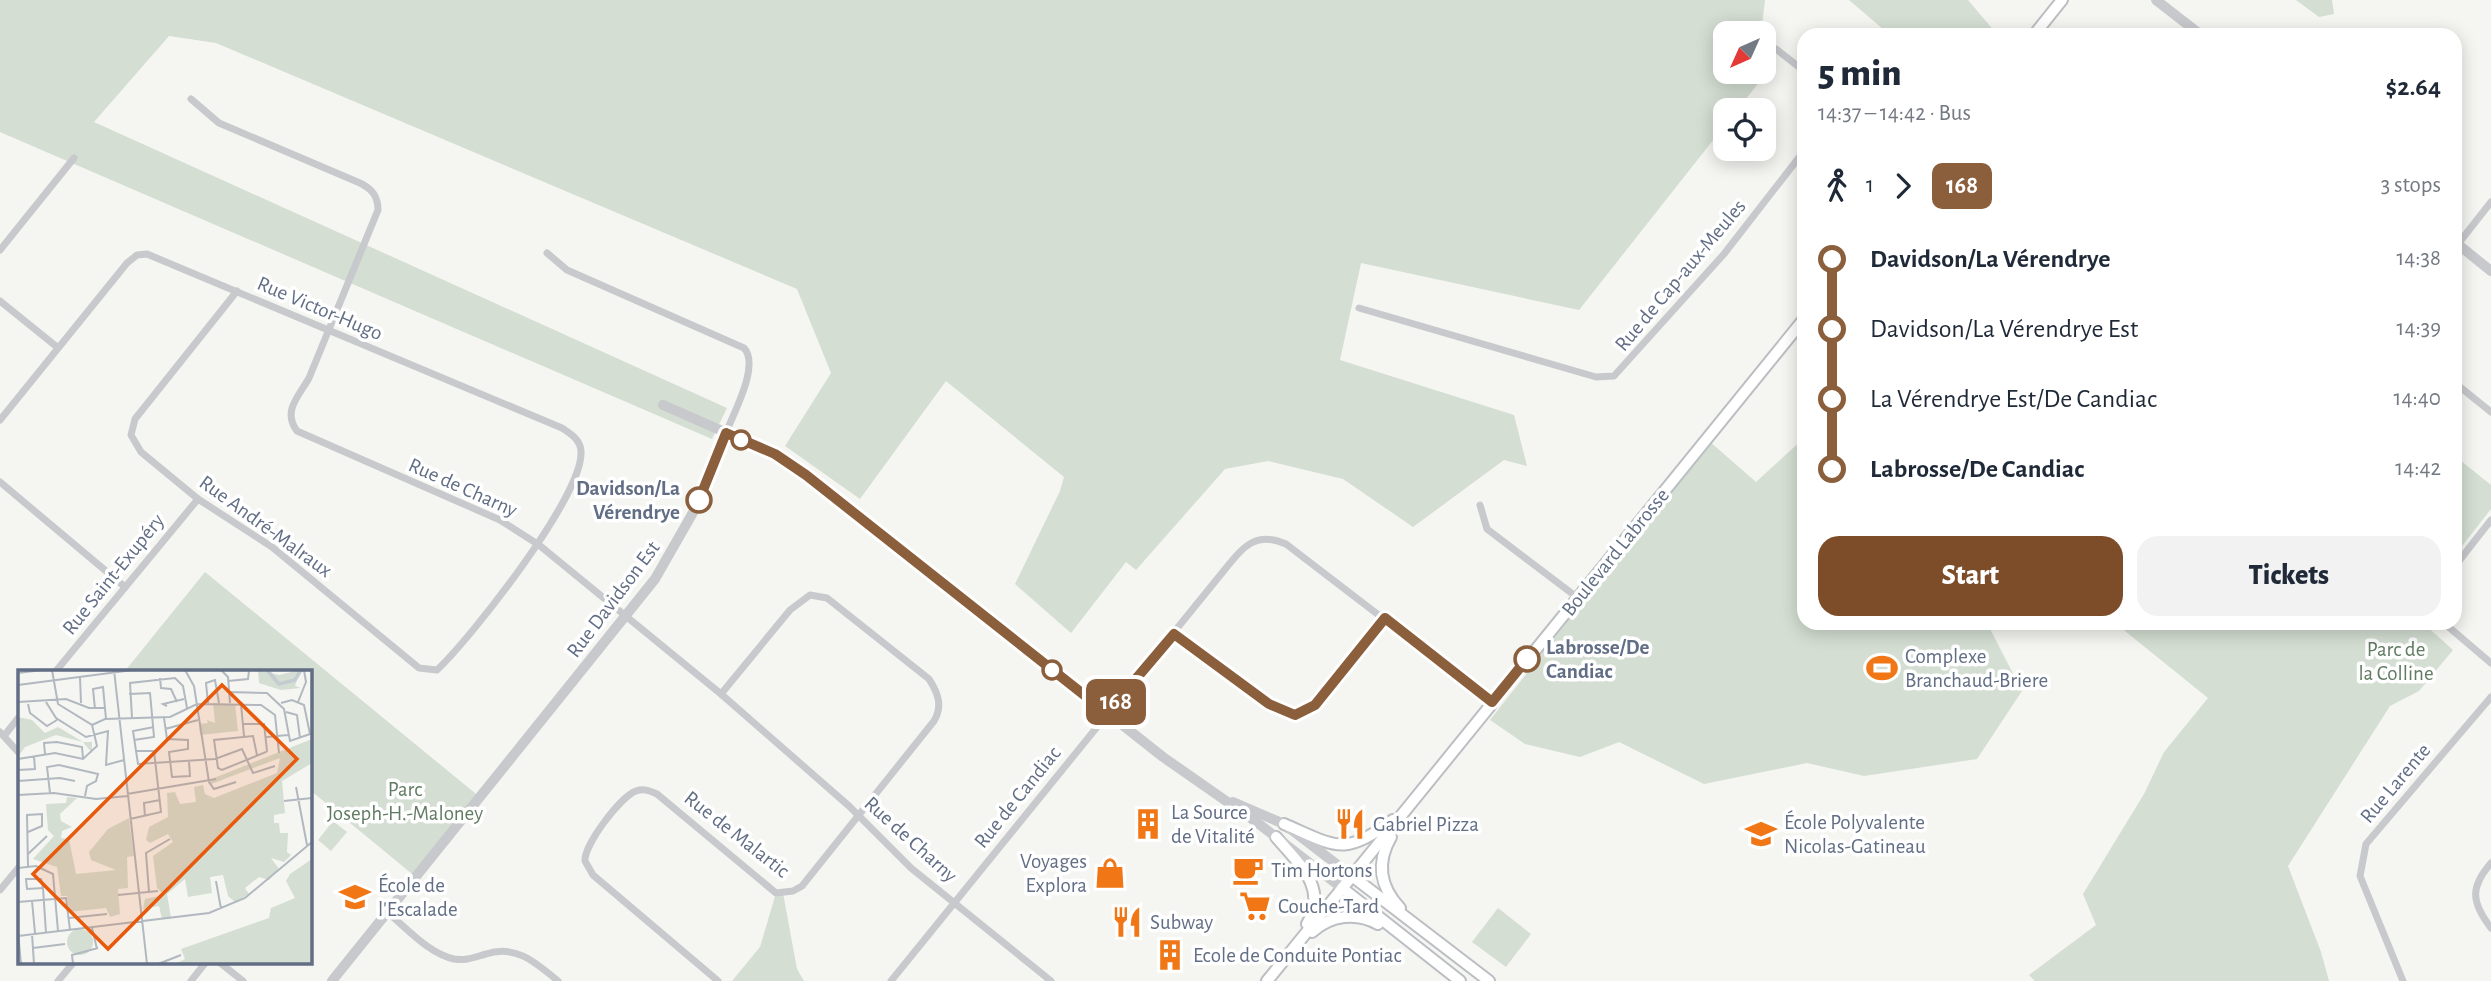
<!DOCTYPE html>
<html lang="en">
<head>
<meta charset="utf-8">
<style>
  :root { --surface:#fff; --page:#f2f2f3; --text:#1f2937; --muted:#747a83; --accent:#7d4c28 }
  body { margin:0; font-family:"Alegreya Sans",sans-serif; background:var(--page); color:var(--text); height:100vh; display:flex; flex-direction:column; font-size:26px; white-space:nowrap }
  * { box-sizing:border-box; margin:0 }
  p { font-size:23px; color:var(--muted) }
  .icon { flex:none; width:38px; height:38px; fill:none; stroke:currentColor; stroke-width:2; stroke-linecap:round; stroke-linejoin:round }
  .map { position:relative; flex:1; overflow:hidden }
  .drawer { position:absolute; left:1797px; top:28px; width:665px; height:602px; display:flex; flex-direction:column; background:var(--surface); border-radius:21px; box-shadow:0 4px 18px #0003 }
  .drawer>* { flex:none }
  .badge { padding:0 14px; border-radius:10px; font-size:24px; line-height:46px }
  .needle { width:46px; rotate:225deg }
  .buttons { position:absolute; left:1713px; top:21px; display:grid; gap:14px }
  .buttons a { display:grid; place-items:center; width:63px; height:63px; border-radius:14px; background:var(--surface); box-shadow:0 4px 18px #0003; font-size:35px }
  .map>.badge { position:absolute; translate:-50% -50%; box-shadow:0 0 0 4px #fff }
  .legs { display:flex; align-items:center; gap:10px; height:77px; padding:0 21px; font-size:23px }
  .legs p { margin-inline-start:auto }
  .head { display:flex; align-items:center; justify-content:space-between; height:119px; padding:0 21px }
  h1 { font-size:38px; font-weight:800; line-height:52px }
  .cta { display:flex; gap:14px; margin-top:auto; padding:14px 21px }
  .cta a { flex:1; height:80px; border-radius:21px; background:var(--accent); color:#fff; font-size:28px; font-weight:800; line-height:80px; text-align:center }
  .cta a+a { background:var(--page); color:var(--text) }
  ul { padding:0 21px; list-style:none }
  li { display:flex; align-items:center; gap:24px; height:70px; font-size:26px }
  li i { display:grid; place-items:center; width:10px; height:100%; margin:0 9px; background:currentColor }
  li i::after { content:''; width:18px; height:18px; margin:-9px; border:5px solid; border-radius:50%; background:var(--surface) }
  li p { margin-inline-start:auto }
  li:first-child i { background:linear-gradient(#0000 50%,currentColor 0) }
  li:last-child i { background:linear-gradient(currentColor 50%,#0000 0) }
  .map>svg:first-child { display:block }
  .green { fill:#d4ded2 }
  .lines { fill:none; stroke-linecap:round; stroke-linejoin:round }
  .secondary-casing { stroke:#bbbec3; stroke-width:14 }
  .minor { stroke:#c7c9cd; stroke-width:7 }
  .tertiary { stroke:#c7c9cd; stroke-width:10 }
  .secondary { stroke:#fff; stroke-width:10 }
  .line-1-casing { stroke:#fff; stroke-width:16 }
  .line-1 { stroke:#8b5e3c; stroke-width:10 }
  .stop-1-dot { fill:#fff; stroke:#8b5e3c; stroke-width:3.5 }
  .labels { text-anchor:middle; stroke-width:7; stroke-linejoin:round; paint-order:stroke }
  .street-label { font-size:21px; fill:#626e85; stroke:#fff }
  .stop-label { font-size:21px; font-weight:bold; fill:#626e85; stroke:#fff; text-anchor:end }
  .park-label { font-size:21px; fill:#617c62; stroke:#fff }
  .poi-label { font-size:21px; fill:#626e85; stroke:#fff; text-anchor:start }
  .inset-river { fill:none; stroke:#c4ccd2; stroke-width:3.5 }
  .inset-road { fill:none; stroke:#b1b8c0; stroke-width:2 }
  .view { fill:#e8590c; fill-opacity:0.15; stroke:#e8590c; stroke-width:3.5 }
  .inset-edge { fill:none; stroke:#626e85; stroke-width:3.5 }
</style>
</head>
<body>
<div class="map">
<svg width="2491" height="981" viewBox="0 0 2491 981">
  <rect width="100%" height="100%" fill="#f5f6f1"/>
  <!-- green -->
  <g class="green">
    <polygon points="0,0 1765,0 1761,33 1726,33 1726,72 1764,72 1764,59 1769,70 1737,110 1726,110 1725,125 1579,310 1361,263 1340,360 1514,415 1527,466 1504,460 1413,527 1343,479 1268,461 1225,469 1136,570 1126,562 1071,633 1015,584 1060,491 1064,477 946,381 860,499 785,446 831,373 797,289 216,43 169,36 94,122 727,408 712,439 0,132"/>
    <polygon points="1849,0 1968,0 1995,32 1993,35 1890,35"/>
    <polygon points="2296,0 2332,0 2334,14 2319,17"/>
    <polygon points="1804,438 1804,623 1987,623 2022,691 1977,759 1864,776 1807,763 1704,784 1619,742 1580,757 1525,744 1490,720 1709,441 1756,482"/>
    <polygon points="2455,456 2491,485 2491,509 2455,555"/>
    <polygon points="205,572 481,798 417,878 310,790 310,671 125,671"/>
    <polygon points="2115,623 2423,623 2453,650 2419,691 2390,706 2288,866 2321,952 2329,981 2035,981 2029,975 2096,925 2083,894 2144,794 2164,752 2208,698"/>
    <polygon points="333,821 347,832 331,851 318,840"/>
    <polygon points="776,893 783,893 797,969 804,981 732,981 760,947"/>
    <polygon points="1498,908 1531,934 1506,967 1472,942"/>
  </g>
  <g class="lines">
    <defs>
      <g id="secondary">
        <polyline points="2034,35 2062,0"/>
        <path d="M1284,824C1337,847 1343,857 1393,820"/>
        <path d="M1276,837C1298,863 1329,888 1307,924"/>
        <path d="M1391,837C1376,863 1380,887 1400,908"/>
        <polyline points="1352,876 1489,981"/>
        <polyline points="1342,888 1460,981"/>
        <path d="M1312,932C1331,915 1356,912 1378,924"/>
        <polyline points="1267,981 1804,319"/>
      </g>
    </defs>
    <!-- secondary casing -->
    <use href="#secondary" class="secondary-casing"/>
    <!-- minor -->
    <g class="minor">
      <polyline points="1776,49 1804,71"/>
      <path d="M191,99L219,123L360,183C372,189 378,196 378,210L309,378C299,396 282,411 297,431L500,520L539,545L721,694L849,806L911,868L1051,981"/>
      <polyline points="2458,244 2491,202"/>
      <polyline points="0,250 74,158"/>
      <path d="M547,253L567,270L744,348C760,365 734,412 726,433"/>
      <polyline points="0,301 57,347"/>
      <polyline points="1359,308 1596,377 1614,376 1724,254 1804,151"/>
      <polyline points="2455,383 2491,412"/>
      <path d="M0,420L127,263L137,255L147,254L562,428C571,434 581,440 581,452C583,496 471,638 437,670L419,668L272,547L198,499L141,452L131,435L135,419L237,291"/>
      <polyline points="0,482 125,587"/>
      <polyline points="1480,505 1487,529 1578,598"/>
      <polyline points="2455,566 2491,520"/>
      <polyline points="2444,623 2491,663"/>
      <polyline points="1174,634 1269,704 1295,715 1315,705 1385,618"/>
      <polyline points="56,671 198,499"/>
      <polyline points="0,732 19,753"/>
      <polyline points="4,736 19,717"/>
      <path d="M2491,863C2470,887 2471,902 2491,928"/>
      <polyline points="0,890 19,867"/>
      <path d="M388,913C407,928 429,954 454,959C466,961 475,957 486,954C516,944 536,963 558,981"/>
      <polyline points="219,962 243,981"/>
      <polyline points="58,981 74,962"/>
      <polyline points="191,981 206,962"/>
      <path d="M718,981L593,875L585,861C584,845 620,797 636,791C644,788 650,791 657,794L776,893L793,891L802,886L934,721C943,706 938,693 929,679L827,598L810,595L790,610L721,694"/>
      <path d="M891,981L1226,568C1244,546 1256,531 1286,544L1492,702"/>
      <polyline points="2403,981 2360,876 2366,844 2491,697"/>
    </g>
    <!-- tertiary -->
    <g class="tertiary">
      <polyline points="2156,0 2201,35"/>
      <polyline points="2455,242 2491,271"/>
      <polyline points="663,405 775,454 806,475 1163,757 1259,824 1342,888"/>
      <polyline points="1233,802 1284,824 1352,876"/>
      <polyline points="332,981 655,579 695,509 726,433"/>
    </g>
    <!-- secondary -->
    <use href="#secondary" class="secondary"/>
  </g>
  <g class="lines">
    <defs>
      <polyline id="line-1" points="699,500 726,433 775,454 806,475 1107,713 1174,634 1269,704 1295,715 1315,705 1385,618 1492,702 1527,659"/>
    </defs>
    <!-- line-1 casing -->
    <use href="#line-1" class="line-1-casing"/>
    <!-- line-1 -->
    <use href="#line-1" class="line-1"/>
  </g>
  <!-- icons -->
  <defs>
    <symbol id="stadium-bare" viewBox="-9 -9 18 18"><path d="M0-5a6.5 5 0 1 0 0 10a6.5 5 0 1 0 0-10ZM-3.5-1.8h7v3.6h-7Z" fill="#f07616" stroke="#fff" stroke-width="2.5" paint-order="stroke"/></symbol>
    <symbol id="building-bare" viewBox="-9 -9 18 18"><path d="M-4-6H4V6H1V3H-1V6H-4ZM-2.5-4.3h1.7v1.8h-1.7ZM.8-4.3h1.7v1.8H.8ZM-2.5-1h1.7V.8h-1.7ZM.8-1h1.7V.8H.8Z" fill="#f07616" stroke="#fff" stroke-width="2.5" paint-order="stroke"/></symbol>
    <symbol id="restaurant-bare" viewBox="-9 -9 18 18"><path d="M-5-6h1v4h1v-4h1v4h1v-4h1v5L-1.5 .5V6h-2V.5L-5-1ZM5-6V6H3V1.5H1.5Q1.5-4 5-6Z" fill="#f07616" stroke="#fff" stroke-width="2.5" paint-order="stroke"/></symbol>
    <symbol id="school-bare" viewBox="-9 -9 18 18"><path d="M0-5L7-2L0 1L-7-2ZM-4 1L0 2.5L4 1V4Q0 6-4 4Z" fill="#f07616" stroke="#fff" stroke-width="2.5" paint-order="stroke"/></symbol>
    <symbol id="cafe-bare" viewBox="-9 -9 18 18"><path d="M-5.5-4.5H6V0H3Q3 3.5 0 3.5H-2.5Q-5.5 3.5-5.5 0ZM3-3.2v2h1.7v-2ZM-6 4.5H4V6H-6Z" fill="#f07616" stroke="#fff" stroke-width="2.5" paint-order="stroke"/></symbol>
    <symbol id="shop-bare" viewBox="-9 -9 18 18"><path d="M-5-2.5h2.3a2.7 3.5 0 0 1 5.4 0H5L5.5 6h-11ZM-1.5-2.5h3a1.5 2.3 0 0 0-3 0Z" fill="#f07616" stroke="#fff" stroke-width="2.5" paint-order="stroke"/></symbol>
    <symbol id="supermarket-bare" viewBox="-9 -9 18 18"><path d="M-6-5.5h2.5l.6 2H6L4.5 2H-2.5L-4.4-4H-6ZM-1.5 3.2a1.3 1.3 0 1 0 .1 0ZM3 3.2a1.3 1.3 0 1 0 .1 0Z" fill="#f07616" stroke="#fff" stroke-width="2.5" paint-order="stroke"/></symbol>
  </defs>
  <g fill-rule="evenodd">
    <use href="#stadium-bare" x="1860" y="646" width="44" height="44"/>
    <use href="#building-bare" x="1126" y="802" width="44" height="44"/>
    <use href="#restaurant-bare" x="1328" y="802" width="44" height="44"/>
    <use href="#school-bare" x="1739" y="812" width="44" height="44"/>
    <use href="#cafe-bare" x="1226" y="848" width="44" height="44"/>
    <use href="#shop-bare" x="1088" y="851" width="44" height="44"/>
    <use href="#school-bare" x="333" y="875" width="44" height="44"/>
    <use href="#supermarket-bare" x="1233" y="884" width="44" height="44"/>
    <use href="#restaurant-bare" x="1105" y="900" width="44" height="44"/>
    <use href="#building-bare" x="1148" y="933" width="44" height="44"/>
  </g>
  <!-- markers -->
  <g class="stop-1-dot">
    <circle cx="741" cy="440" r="9"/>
    <circle cx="699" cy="500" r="12"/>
    <circle cx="1527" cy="659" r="12"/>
    <circle cx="1052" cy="670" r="9"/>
  </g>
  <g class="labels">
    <!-- street labels -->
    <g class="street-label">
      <text transform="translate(1680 275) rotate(-50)" y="7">Rue de Cap-aux-Meules</text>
      <text transform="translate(320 308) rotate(23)" y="7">Rue Victor-Hugo</text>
      <text transform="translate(463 487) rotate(24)" y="7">Rue de Charny</text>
      <text transform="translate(266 526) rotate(36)" y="7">Rue André-Malraux</text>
      <text transform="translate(1615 552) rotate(-51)" y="7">Boulevard Labrosse</text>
      <text transform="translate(113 574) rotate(-51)" y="7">Rue Saint-Exupéry</text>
      <text transform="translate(613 599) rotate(-53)" y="7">Rue Davidson Est</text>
      <text transform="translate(2395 783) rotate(-50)" y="7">Rue Larente</text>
      <text transform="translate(1017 797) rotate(-51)" y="7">Rue de Candiac</text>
      <text transform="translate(737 834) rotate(38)" y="7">Rue de Malartic</text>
      <text transform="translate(911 839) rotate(42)" y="7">Rue de Charny</text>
    </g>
    <!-- stop labels -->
    <g class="stop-label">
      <text x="680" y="495">Davidson/La<tspan x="680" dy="24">Vérendrye</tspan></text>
      <text x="1546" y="654" text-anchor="start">Labrosse/De<tspan x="1546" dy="24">Candiac</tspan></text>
    </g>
    <!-- park labels -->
    <g class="park-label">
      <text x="2396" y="656">Parc de<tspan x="2396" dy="24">la Colline</tspan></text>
      <text x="405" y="796">Parc<tspan x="405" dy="24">Joseph-H.-Maloney</tspan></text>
    </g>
    <!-- poi labels -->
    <g class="poi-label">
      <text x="1905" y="663">Complexe<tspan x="1905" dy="24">Branchaud-Briere</tspan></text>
      <text x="1171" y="819">La Source<tspan x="1171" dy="24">de Vitalité</tspan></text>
      <text x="1784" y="829">École Polyvalente<tspan x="1784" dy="24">Nicolas-Gatineau</tspan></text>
      <text x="1373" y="831">Gabriel Pizza</text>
      <text x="1087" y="868" text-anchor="end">Voyages<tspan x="1087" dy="24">Explora</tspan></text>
      <text x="1271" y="877">Tim Hortons</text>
      <text x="378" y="892">École de<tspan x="378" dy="24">l'Escalade</tspan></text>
      <text x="1278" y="913">Couche-Tard</text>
      <text x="1150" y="929">Subway</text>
      <text x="1193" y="962">Ecole de Conduite Pontiac</text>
    </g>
  </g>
  <!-- overview -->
  <g transform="translate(18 670)">
    <rect width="294" height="294" fill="#f5f6f1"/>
    <path d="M240,0L261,5L282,0L277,16L283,18L263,20L241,13ZM195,33L217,34L220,61L182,65L181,54L190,53L189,50L197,53ZM0,47L14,50L27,63L40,57L65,72H74V83L65,72L38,65L7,77L0,87ZM294,69V93L264,111L267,143L256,145V153H261L262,163H270L269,182L273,185L266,192L253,188L261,199L251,210L241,207L227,218L231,224L217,232L210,226L205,205L192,207L194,223L170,227L167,209L149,224L153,248L144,249L141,236L125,239L127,229L146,225L139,218L135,186L155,172L150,164L132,173L128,170L131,157L150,147L149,123L157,122L162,134L178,132L176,117L185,115L187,124L196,128L259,103L262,88L193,114L191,110ZM49,127L59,128L42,144L43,151L54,157L44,161L43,168L51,169L58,204L98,200L73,190L71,182L90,159L111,148L116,186L109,187L110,218L100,219L102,244L92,247L88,238L51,242L49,226H43L39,197L15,189L36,166L30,160L28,134L48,133ZM294,189V294H157L167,289L163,279L251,248L253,238L277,228L268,211L272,204ZM49 272a13 13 0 1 1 26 0a13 13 0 1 1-26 0Z" fill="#d4ded2"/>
    <path class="inset-river" d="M249,0L261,14L277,10L283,0"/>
    <path class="inset-road" d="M96,0L129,294M167,0L176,16L191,112L196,119L218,112M203,0L210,7L212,33M0,3L24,0M62,8L63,33M142,8L143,18L153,19L159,32M210,11L230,9L231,0M0,15L115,0M211,22L249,23L266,39L272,71L292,64L286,35L274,30L263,33M111,24L132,23L136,67L116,70M0,32L48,29L71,38H88M28,32L38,48L68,67L90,61L88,95L106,90M280,32L288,12L286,0M190,33L188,13L197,10L201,33M10,34L12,43L29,56L39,50M223,34L226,66M149,36L145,34L166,29M77,39L75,19L85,17L88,49M268,42L279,45L282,68M114,48L112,13L157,8L165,16L169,38M146,48L149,69L170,70V79L151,82L154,107L172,106L171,92M225,54H246L249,81L248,82L204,100L200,98L196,70L235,66L239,85M74,55L87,49L152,47L179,34L243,35L257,45L261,83M136,57L115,61L120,94L197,89L224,79L235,103L257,96M147,59L180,50M248,67L270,65M27,84L26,73L39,72L64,77L65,88M0,89L37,83L65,89L79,76L74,55L40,34L34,0M0,100L17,99L16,87M0,111L42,108L57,111M278,117L289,175M32,123L29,97L41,95L80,104L78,111L69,116L67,126M109,124L198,109M0,125L36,123L78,129L110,126M266,131L294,128M127,147L126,133L142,130M112,149L143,142L136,81H118M10,184L29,166M10,196L9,145L24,144V156L10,162M0,198L18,196L35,204L40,261M198,211L203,239M25,218L23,209H8L9,219L25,218L28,263M131,222L128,183L152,169M100,225L140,221M14,231L17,263M0,232L48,228L52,260M51,248L89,244M74,258L79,279M0,262L3,294M14,264L16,294M0,266L191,243L227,228L294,172M15,278L47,274M55,294L54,285L80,278M140,294L163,285"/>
    <path class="view" d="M204,15L279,89L90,279L15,204Z"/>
    <rect width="294" height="294" class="inset-edge"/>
  </g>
</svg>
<div class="buttons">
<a><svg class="needle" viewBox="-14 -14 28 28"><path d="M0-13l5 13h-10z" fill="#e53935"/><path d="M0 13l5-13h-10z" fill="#747a83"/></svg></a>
<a><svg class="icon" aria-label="locate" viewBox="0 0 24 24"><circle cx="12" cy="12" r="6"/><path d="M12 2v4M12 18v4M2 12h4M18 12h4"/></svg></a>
</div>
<b class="badge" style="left:1116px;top:702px;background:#8b5e3c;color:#fff">168</b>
<section class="drawer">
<div class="head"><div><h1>5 min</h1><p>14:37 – 14:42 · Bus</p></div><b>$2.64</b></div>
<div class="legs"><svg class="icon" aria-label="walk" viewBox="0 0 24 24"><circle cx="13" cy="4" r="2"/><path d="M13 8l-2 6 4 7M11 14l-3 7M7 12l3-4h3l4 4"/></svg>1<svg class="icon" aria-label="forward" viewBox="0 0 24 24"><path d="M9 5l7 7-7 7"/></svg><b class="badge" style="background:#8b5e3c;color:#fff">168</b><p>3 stops</p></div>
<ul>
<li><i style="color:#8b5e3c"></i><b>Davidson/La Vérendrye</b><p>14:38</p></li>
<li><i style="color:#8b5e3c"></i><span>Davidson/La Vérendrye Est</span><p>14:39</p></li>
<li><i style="color:#8b5e3c"></i><span>La Vérendrye Est/De Candiac</span><p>14:40</p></li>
<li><i style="color:#8b5e3c"></i><b>Labrosse/De Candiac</b><p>14:42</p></li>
</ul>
<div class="cta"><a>Start</a><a>Tickets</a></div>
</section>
</div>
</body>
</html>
